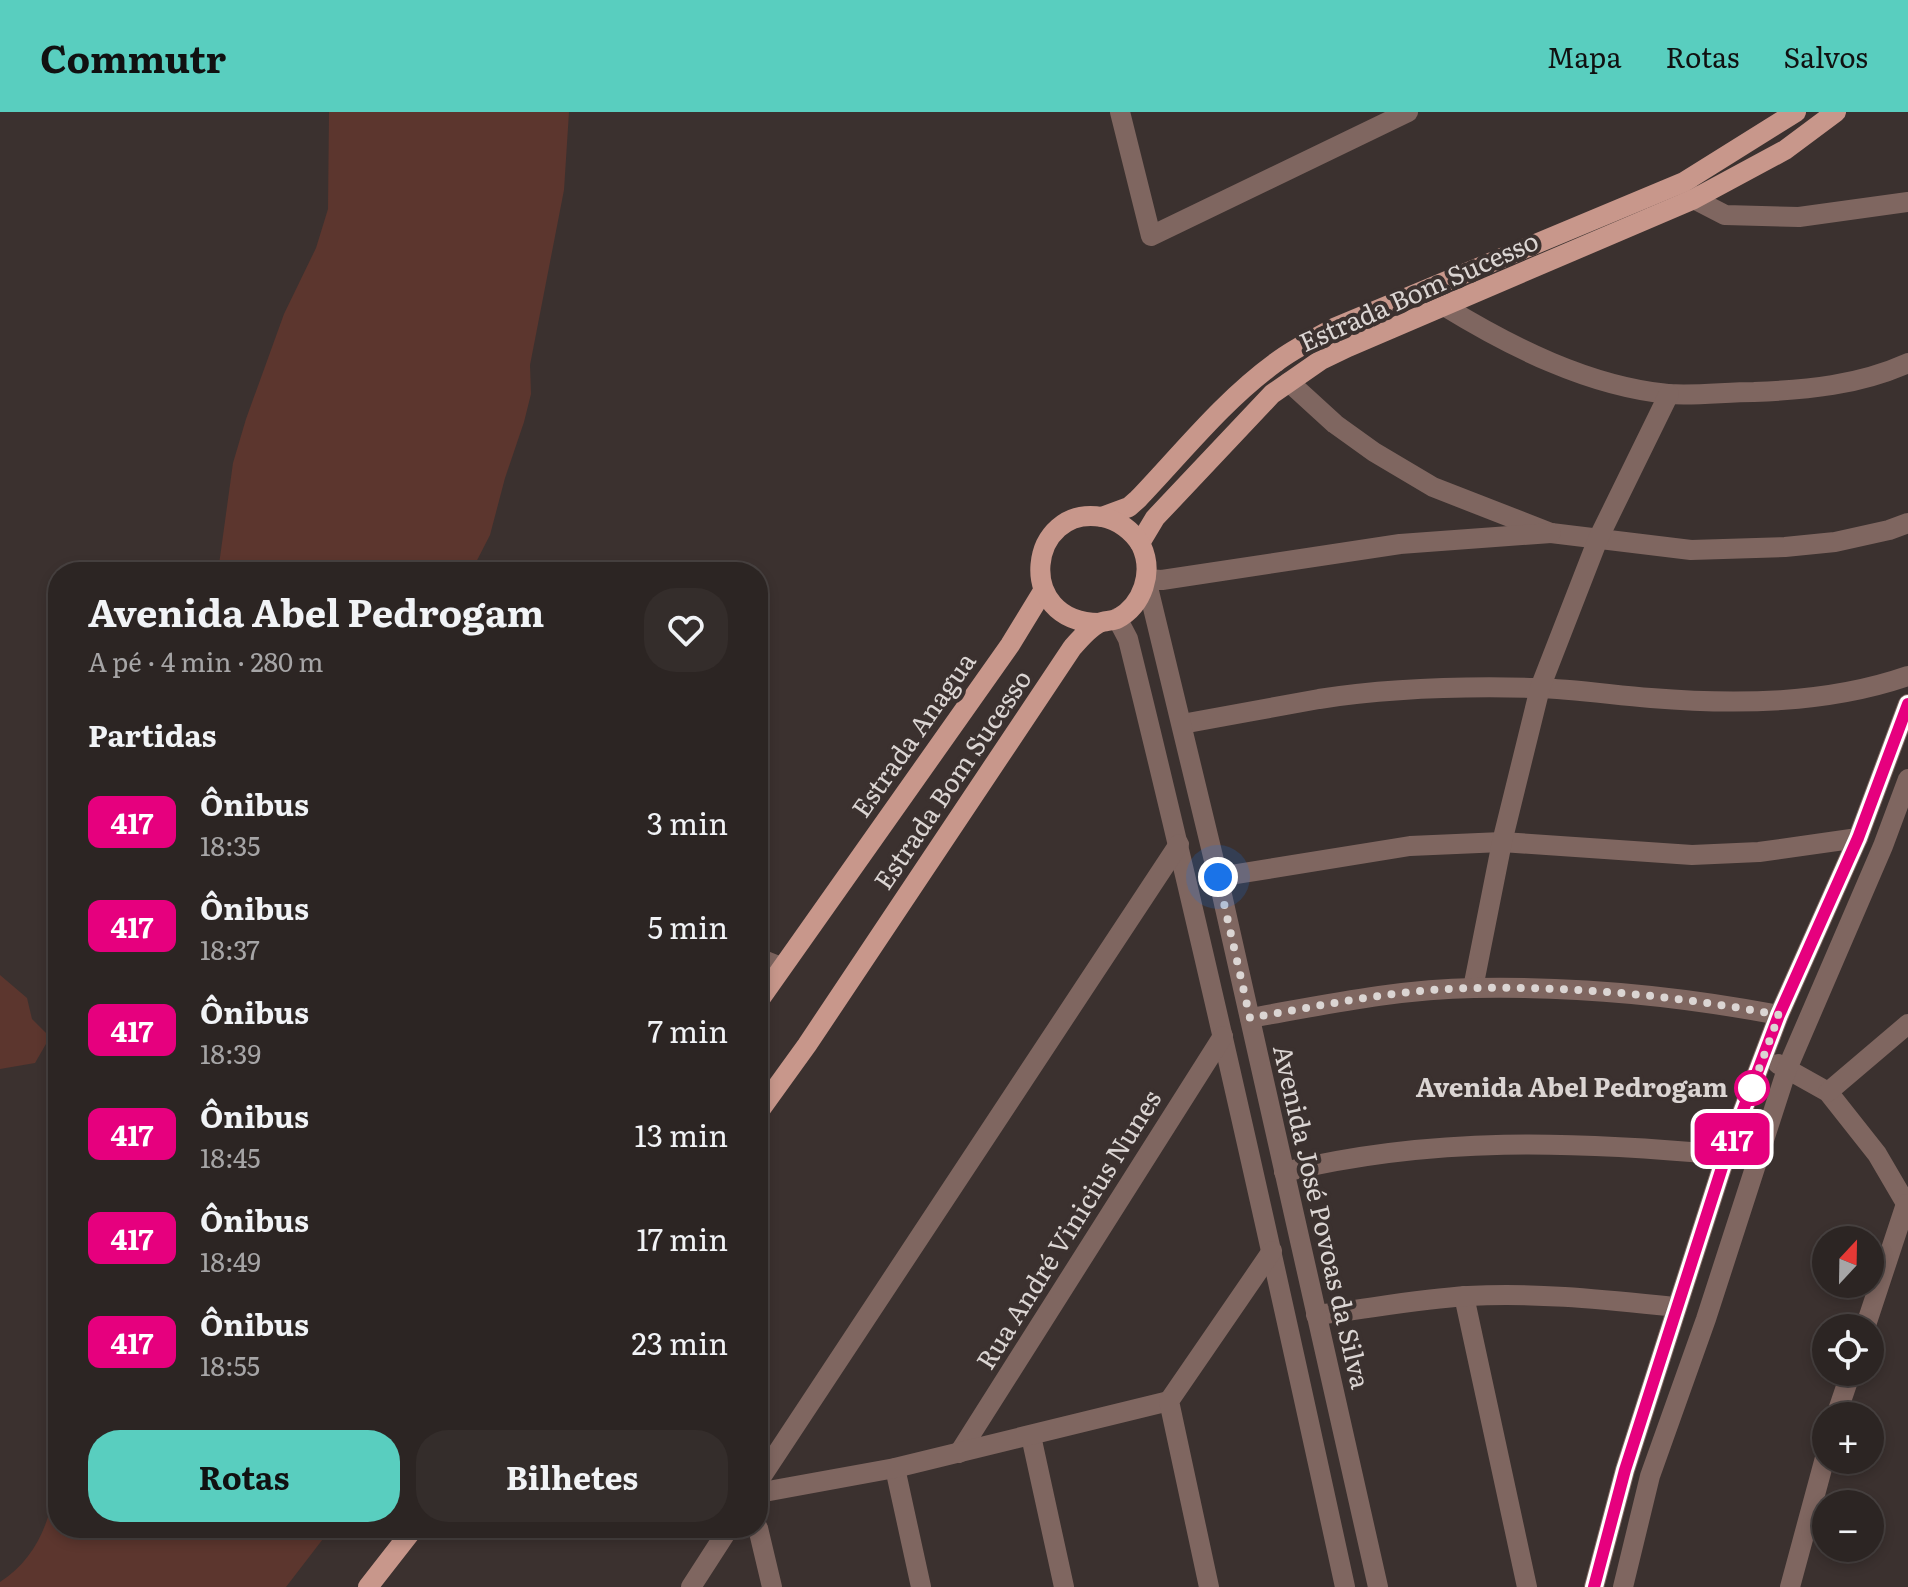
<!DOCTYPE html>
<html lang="pt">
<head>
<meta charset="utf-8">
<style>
  :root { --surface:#2c2523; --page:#342d2b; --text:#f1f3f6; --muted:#a6a5a6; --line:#484241; --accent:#59cebf }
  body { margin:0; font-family:Literata,serif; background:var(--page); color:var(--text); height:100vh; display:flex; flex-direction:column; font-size:30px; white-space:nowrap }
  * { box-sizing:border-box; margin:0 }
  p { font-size:26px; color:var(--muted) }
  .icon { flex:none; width:44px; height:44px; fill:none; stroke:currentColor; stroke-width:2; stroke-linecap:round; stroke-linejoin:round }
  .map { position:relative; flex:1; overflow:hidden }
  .side { position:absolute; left:48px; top:450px; width:720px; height:976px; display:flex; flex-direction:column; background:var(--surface); border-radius:32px; box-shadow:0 4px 12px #0003,0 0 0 2px var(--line) }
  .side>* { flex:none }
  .badge { padding:0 16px; border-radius:12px; font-size:28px; line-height:52px }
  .needle { width:52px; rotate:22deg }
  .buttons { position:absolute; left:1812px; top:1114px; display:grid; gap:16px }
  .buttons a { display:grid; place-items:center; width:72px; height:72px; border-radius:50%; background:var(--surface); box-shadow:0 4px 12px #0003,0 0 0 2px var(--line); font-size:40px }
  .you { position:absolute; width:40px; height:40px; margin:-20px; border:6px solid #fff; border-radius:50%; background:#1a73e8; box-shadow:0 0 0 12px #1a73e833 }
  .map>.badge { position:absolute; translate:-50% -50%; box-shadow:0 0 0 4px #fff }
  h2 { padding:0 40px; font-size:30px; line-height:72px }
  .round { display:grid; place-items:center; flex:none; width:84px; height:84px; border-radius:32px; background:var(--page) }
  .overview { display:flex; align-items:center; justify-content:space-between; height:136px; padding:0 40px }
  h1 { font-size:38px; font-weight:700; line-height:60px }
  .primary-button { display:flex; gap:16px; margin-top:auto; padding:16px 40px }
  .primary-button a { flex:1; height:92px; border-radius:32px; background:var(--accent); color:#111; font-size:32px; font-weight:700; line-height:92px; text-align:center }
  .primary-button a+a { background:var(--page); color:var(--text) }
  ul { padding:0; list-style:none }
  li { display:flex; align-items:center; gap:24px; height:104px; padding:0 40px }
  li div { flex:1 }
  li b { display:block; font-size:30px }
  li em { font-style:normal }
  li .badge { min-width:88px; font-weight:700; text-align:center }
  header { display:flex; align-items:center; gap:48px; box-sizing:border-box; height:112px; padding:0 40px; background:var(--accent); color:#111 }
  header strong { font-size:38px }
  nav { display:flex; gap:44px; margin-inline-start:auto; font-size:28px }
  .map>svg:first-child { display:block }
  .green { fill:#5c362e }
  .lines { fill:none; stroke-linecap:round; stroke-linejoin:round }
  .minor { stroke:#7f6660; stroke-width:20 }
  .major { stroke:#c8978b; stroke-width:20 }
  .line-casing { stroke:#fff; stroke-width:18 }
  .line { stroke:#e6007e; stroke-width:12 }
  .walk { stroke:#dbd5d3; stroke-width:8; stroke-dasharray:0 14.4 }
  .stop-dot { fill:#fff; stroke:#e6007e; stroke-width:4 }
  .labels { text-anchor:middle; stroke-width:8; stroke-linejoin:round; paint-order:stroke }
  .street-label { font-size:26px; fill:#dbd5d3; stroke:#3b312f }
  .stop-label { font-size:26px; font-weight:bold; fill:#dbd5d3; stroke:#3b312f; text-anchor:end }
</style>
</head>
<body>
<header>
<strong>Commutr</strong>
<nav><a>Mapa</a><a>Rotas</a><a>Salvos</a></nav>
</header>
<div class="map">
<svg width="1908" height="1475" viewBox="0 0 1908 1475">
  <rect width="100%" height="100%" fill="#3b312f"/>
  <!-- green -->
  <g class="green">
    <polygon points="329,0 569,0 564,78 530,253 531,282 524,310 505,366 490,423 471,460 218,460 233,351 246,307 284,202 316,136 328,97"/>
    <polygon points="0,863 27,886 32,907 50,925 35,951 0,957"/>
    <path d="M58,1280V1416H329L326,1423L286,1475H0V1470C37,1447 55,1402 55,1359C55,1332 47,1306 58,1280Z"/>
  </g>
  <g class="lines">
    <!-- minor -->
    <g class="minor">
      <polyline points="1120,0 1151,124 1408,0"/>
      <polyline points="1687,76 1694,87 1725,103 1799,105 1908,90"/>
      <path d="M1444,194C1511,235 1588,274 1668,282C1696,284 1726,280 1754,280C1807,278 1859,273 1908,251"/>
      <polyline points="1289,270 1335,312 1374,340 1433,375 1551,421 1691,438 1785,435 1835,430 1889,418 1908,411"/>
      <path d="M1117,506L1128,527C1206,842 1276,1158 1345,1475"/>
      <path d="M1182,612C1228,604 1273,595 1319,587C1390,576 1464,574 1536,576C1574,577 1613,583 1651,586C1736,593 1827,592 1908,564"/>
      <polyline points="1218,765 1410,734 1502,730 1692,743 1759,740 1858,726"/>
      <polyline points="758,846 781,855"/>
      <polyline points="1473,876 1502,730 1540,576 1598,427 1669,282"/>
      <path d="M1250,906C1324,893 1399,877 1474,876C1576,874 1679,884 1779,903"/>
      <polyline points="1778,952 1828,980 1877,1042 1908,1095"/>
      <polyline points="1828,980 1908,912"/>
      <path d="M1284,1060C1434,1024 1573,1029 1726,1043"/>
      <polyline points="1464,1184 1527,1475"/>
      <path d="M1316,1203C1367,1197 1418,1187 1468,1184C1538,1180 1607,1188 1676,1195"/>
      <polyline points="1865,1216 1906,1092"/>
      <polyline points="1836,1304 1851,1260"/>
      <polyline points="1031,1324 1064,1475"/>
      <polyline points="959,1341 1223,924"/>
      <polyline points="895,1356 921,1475"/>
      <polyline points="758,1370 1179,732"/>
      <polyline points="758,1381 895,1356 1169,1289"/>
      <polyline points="758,1416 772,1475"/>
      <polyline points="691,1475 729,1416"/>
      <polyline points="1209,1475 1169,1289 1272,1139"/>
      <polyline points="1378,1475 1218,765 1146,467 1162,468 1400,432 1551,421"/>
      <polyline points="1594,1475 1625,1358 1726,1043 1779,903 1858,726 1908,592"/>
      <polyline points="1623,1475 1650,1364 1706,1207 1787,957 1883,734 1908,667"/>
      <polyline points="1790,1475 1826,1342"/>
    </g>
    <!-- major -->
    <g class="major">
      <path d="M1102,405L1129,395L1138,387C1182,341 1223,289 1275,251C1293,237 1314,227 1334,216L1684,70L1796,0"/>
      <polyline points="1140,431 1155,406 1272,282 1321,248 1348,235 1694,87 1785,38 1836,0"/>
      <polyline points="758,890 1010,533 1043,479"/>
      <path d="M758,1001L807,933L1072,536C1079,528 1089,516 1099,511C1104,509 1111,509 1117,507C1143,493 1154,460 1141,433C1133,419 1118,408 1102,405C1028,392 1013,510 1099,511"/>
      <polyline points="368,1475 414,1416"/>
    </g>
  </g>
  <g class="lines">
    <defs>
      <polyline id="line" points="1594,1475 1625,1358 1726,1043 1779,903 1858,726 1908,592"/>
    </defs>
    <!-- line casing -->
    <use href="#line" class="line-casing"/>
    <!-- line -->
    <use href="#line" class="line"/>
    <!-- walk -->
    <path class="walk" d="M1218,765L1250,906C1324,893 1399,877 1474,876C1576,874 1679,884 1779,903L1752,976"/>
  </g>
  <!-- markers -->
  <circle class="stop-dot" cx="1752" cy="976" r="16"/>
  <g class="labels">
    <!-- street labels -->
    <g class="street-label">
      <text transform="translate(1419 180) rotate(-24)" y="9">Estrada Bom Sucesso</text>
      <text transform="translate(914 623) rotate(-55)" y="9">Estrada Anagua</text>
      <text transform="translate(953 668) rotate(-56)" y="9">Estrada Bom Sucesso</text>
      <text transform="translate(1321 1105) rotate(77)" y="9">Avenida José Povoas da Silva</text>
      <text transform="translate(1069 1118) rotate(-58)" y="9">Rua André Vinicius Nunes</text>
    </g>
    <!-- stop labels -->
    <g class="stop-label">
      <text x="1728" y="985">Avenida Abel Pedrogam</text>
    </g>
  </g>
</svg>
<div class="buttons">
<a><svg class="needle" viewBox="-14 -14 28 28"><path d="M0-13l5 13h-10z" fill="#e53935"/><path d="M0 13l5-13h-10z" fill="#a6a5a6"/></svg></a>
<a><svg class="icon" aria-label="locate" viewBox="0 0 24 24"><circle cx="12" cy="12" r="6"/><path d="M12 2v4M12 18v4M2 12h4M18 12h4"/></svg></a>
<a>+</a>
<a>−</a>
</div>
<div class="you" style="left:1218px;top:765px"></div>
<b class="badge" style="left:1732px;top:1027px;background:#e6007e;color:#fff">417</b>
<section class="side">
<div class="overview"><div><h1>Avenida Abel Pedrogam</h1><p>A pé · 4 min · 280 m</p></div><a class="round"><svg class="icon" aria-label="heart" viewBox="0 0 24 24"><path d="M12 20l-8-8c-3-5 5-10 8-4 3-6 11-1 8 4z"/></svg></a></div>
<h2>Partidas</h2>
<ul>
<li><span class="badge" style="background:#e6007e;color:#fff">417</span><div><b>Ônibus</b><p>18:35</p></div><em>3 min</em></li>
<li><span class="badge" style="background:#e6007e;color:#fff">417</span><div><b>Ônibus</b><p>18:37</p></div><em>5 min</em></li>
<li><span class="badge" style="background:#e6007e;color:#fff">417</span><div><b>Ônibus</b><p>18:39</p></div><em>7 min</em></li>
<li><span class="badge" style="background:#e6007e;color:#fff">417</span><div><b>Ônibus</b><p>18:45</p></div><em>13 min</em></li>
<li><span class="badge" style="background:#e6007e;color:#fff">417</span><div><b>Ônibus</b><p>18:49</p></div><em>17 min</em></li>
<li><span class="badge" style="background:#e6007e;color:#fff">417</span><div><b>Ônibus</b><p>18:55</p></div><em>23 min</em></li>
</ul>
<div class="primary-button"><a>Rotas</a><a>Bilhetes</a></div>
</section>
</div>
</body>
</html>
